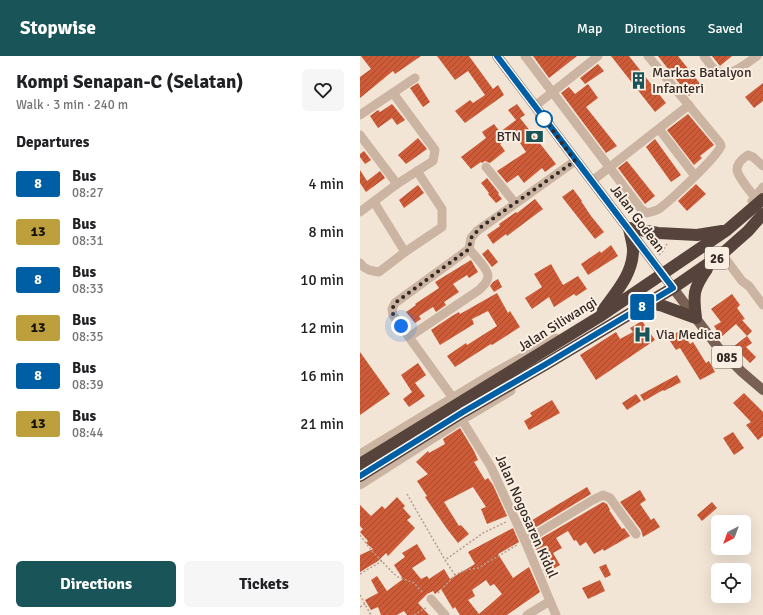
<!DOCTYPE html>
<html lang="en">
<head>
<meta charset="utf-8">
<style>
  :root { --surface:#fff; --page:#f6f6f6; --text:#202124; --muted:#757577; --accent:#185458 }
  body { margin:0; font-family:Signika,sans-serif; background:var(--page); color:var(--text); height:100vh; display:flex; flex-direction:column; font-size:15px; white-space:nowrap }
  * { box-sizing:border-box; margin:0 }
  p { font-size:13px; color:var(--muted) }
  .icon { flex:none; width:22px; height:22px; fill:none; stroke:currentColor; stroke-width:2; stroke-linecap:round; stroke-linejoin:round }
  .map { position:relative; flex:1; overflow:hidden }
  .sheet { display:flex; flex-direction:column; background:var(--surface); width:360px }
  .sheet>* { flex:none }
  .badge { padding:0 8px; border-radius:3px; font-size:14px; line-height:26px }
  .needle { width:26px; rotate:221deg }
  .controls { position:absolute; left:351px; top:459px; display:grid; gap:8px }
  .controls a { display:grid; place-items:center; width:40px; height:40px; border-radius:6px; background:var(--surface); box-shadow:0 4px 16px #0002; font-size:20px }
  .you { position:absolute; width:20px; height:20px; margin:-10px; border:3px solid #fff; border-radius:50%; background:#1a73e8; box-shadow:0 0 0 6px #1a73e833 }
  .map>.badge { position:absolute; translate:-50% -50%; box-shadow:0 0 0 2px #fff }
  h2 { padding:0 16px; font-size:15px; line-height:36px }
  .round { display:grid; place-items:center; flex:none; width:42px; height:42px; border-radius:6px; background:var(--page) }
  .headline { display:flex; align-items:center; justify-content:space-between; height:68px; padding:0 16px }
  h1 { font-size:19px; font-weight:800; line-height:30px }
  .cta { display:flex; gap:8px; margin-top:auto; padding:8px 16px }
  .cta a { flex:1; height:46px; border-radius:6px; background:var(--accent); color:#fff; font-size:16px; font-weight:800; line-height:46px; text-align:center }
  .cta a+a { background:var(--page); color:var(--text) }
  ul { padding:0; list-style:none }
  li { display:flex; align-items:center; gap:12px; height:48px; padding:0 16px }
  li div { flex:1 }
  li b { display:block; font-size:15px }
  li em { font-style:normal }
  li .badge { min-width:44px; font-weight:700; text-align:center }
  header { display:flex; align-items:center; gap:24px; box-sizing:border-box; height:56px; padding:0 20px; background:var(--accent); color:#fff }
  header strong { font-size:19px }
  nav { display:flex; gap:22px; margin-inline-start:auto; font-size:14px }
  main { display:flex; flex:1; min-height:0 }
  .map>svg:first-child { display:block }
  .building { fill:url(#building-hatch); fill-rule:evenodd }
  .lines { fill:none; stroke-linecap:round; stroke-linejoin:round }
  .path { stroke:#b69e8b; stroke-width:1.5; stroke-dasharray:2 2; stroke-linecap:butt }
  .minor { stroke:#cbb4a1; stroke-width:9 }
  .major { stroke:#786054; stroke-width:10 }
  .highway { stroke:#56433b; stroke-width:12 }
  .line-casing { stroke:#fff; stroke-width:9 }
  .line { stroke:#005ea5; stroke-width:6 }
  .walk { stroke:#342924; stroke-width:4; stroke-dasharray:0 7.2 }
  .stop-dot { fill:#fff; stroke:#005ea5; stroke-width:2 }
  .labels { text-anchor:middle; stroke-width:4; stroke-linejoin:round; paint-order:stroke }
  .shield { fill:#faefe2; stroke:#6f645d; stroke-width:1 }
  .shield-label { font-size:13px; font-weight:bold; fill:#342924 }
  .poi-label { font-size:14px; fill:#342924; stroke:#faefe2; text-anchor:start }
  .street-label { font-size:14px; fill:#342924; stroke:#faefe2 }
</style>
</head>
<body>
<header>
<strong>Stopwise</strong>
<nav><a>Map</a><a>Directions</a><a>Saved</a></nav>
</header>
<main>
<section class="sheet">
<div class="headline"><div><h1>Kompi Senapan-C (Selatan)</h1><p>Walk · 3 min · 240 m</p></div><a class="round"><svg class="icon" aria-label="heart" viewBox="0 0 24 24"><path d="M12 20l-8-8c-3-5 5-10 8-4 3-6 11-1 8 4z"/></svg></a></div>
<h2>Departures</h2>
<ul>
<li><span class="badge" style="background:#005ea5;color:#fff">8</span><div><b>Bus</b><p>08:27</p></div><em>4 min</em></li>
<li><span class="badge" style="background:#bd9f3c;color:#111">13</span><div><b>Bus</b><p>08:31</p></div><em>8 min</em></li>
<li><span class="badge" style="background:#005ea5;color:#fff">8</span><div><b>Bus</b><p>08:33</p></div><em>10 min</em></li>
<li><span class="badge" style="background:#bd9f3c;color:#111">13</span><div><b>Bus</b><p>08:35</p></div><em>12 min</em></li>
<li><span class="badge" style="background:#005ea5;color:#fff">8</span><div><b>Bus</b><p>08:39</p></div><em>16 min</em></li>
<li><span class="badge" style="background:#bd9f3c;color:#111">13</span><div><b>Bus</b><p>08:44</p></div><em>21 min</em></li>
</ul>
<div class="cta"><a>Directions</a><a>Tickets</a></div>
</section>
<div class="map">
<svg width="403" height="559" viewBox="0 0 403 559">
  <defs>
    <pattern id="building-hatch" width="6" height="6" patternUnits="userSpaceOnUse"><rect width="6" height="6" fill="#ce5b38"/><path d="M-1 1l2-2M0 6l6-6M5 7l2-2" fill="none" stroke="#a84b2f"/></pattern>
  </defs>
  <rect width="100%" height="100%" fill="#f2e5d6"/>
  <!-- building -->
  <g class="building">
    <polygon points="1,0 61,0 35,18 33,15 0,42 0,21 11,13"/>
    <polygon points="77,0 109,0 133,33 138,29 144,39 105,67 95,55 110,44 113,47 125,39 108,15 95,24"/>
    <polygon points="173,0 217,0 189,22"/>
    <polygon points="251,0 269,0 306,47 295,56"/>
    <polygon points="298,0 318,0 341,29 329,40"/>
    <polygon points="352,0 372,0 360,10"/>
    <polygon points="238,8 244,15 225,28 220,22"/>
    <polygon points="58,27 70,46 63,51 50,32"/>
    <polygon points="403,27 403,45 394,52 385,41"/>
    <polygon points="228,28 238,42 226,51 257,90 246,97 201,37 209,31 215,38"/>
    <polygon points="32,48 45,64 37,69 32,62 18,72 10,60 18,54 20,56"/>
    <polygon points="157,48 165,59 160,62 196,108 185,116 182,112 164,127 158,119 147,127 137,115 166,96 154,78 140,88 145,95 130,107 125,105 122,107 121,106 111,113 101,101 126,82 122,76 134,68 140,76 156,64 148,54"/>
    <polygon points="328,58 354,89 340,100 342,102 334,109 307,74"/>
    <polygon points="58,82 67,93 46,108 38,99"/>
    <polygon points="295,83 321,119 311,126 286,91"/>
    <polygon points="4,95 11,104 5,108 0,101 0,98"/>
    <polygon points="267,105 295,140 285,148 258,112"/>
    <polygon points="0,114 7,125 20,115 25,122 6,136 0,127"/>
    <polygon points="127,122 139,137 138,138 142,143 136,147 128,138 129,137 121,127"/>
    <polygon points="336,128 346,138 327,155 318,145"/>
    <polygon points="58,129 64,137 44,152 39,144"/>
    <polygon points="213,133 222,145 221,145 231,160 244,176 235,183 202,141"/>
    <polygon points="175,143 183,153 147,180 146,178 133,188 127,179 140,170 139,168 156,156 157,157"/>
    <polygon points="251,189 258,200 228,219 221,208 240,195 241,197"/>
    <polygon points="128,193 138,206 132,211 122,198"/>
    <polygon points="111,204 118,216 109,222 107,219 93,228 99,236 84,246 86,249 76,256 73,251 59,260 61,263 55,267 46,256 56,249 55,248 79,232 75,226"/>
    <polygon points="191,208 203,229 218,220 227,233 216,240 214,238 194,251 189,241 172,253 165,242 182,231 174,218"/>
    <polygon points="138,223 142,231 134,236 130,230 133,226"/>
    <polygon points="137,237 148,257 150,255 160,271 132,289 131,288 95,311 87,300 106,287 107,289 137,270 128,255 112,263 114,268 80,289 71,274 92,260 99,256 100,258"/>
    <polygon points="372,238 380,249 377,252 385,263 382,264 392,275 387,280 376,268 361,281 354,270 361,266 351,253"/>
    <polygon points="282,265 295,284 236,324 220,299 256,276 260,283 273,276 270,272"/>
    <polygon points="321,274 330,288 333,286 346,307 349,305 355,316 340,324 320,292 316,294 308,282"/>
    <polygon points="387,280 392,287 386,291 396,301 390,307 379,296 375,300 369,294"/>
    <polygon points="0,296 30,338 0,359"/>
    <polygon points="58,307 66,319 55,327 65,340 49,351 43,343 52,336 41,319"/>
    <polygon points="317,319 321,326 304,335 303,334 284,345 280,339"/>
    <polygon points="384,337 403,356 403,380 398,384 386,369 391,366 373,347"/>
    <polygon points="276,338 281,345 267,354 262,347"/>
    <polygon points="192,344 200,357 169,374 164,365 172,360 170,357"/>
    <polygon points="100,372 114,395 118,404 114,406 125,424 128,422 133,429 147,460 127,468 121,453 126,451 113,431 84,446 99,470 101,469 109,478 98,487 87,473 65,441 67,440 57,425 68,418 56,406 68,395 69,397 85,388 83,383"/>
    <polygon points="373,376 384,392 374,399 363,382"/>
    <polygon points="227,431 231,438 168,476 164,469"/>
    <polygon points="280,434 286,444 280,448 291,464 294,462 300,471 283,481 281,474 260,446"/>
    <polygon points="37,441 45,450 43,452 51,461 47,464 55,472 28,500 26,497 18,505 0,516 0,499 13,493 6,487 8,485 0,476 3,473 0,470 0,449 11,460 22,450 25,453"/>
    <polygon points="243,446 247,448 250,454 249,454 262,473 264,472 270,480 244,495 243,493 234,498 226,486 220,490 216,484 214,485 208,475 196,482 202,492 193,497 200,509 188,516 192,522 188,524 179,503 180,503 173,487"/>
    <polygon points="352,446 357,452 342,465 337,459"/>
    <path d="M153,472L159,486L138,498L153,522L169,511L180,536L147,559H100L95,551L93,553L81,533L75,538L73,535L67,538L58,547L69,559H47L44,555L37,559H21L18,551L11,554L5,544L18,537L11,524L17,520L27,535L43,523L34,509L45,501L42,497L57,488L66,503L52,512L61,523L67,520L69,523L84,513L90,523L115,508L108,496ZM126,524L130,530L134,528L142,538L119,558L108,544L115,540L112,534Z"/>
    <polygon points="246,508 251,519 245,522 239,511"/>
    <polygon points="240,524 245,535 228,543 222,532"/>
  </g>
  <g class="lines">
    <!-- path -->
    <g class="path">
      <polyline points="299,199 302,196 307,188"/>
      <polyline points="47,438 85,504"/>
      <polyline points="0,479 12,495 33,517 38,521 54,527 63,537"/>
      <polyline points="0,518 22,505"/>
      <polyline points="95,519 85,504 123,477 146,466"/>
      <polyline points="78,537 95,519 105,514 118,512 157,489"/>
      <polyline points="0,539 11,559"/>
      <polyline points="0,551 5,548"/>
      <polyline points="54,559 66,552"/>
    </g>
    <!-- minor -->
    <g class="minor">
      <path d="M165,0L281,153L287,157C291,156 295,155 299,153C311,144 356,102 361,90L360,87L288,0"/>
      <path d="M344,0C347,4 350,9 353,12C367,26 385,8 397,0"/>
      <polyline points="175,50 238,0"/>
      <polyline points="0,59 55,22"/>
      <polyline points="299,73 335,120"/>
      <polyline points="0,79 37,128"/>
      <polyline points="126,111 155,147"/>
      <polyline points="232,125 329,49"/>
      <polyline points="392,145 403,131"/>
      <polyline points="14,146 45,196"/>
      <path d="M400,146C394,141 378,121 377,114C377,107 383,102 388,99L393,101L403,110"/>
      <polyline points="0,156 37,128 73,105 75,94 33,37"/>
      <polyline points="362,198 382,225 389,230 403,249"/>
      <path d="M0,207C5,214 12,215 19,216L45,196L82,171V153L57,115"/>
      <path d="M49,281L119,234C123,230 128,226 128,220C128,213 114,199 109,193L111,182L117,175L215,105"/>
      <polyline points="93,342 33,259 32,253 35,247 109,193"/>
      <polyline points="102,364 131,411 165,485 190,545 167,559"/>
      <polyline points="0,398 125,322 196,282"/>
      <polyline points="0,429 102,364 151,335"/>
      <polyline points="165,485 231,445 243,439 250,442 276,478"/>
      <polyline points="71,543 85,559"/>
      <polyline points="190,545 196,559"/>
    </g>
    <!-- major -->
    <polyline class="major" points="137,0 360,294 382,316 403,334"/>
    <!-- highway -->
    <g class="highway">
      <path d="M289,247L303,250L336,262C333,238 333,233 347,213"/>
      <path d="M243,254C256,236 273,218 273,194C273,187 270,179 269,172L298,177L337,179L362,175"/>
      <polyline points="0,408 239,261 367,174 403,143"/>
      <polyline points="0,420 103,356 186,308 313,232 362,198 388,175 403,158"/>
    </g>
  </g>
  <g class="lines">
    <defs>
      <polyline id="line" points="0,420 103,356 186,308 313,232 137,0"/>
    </defs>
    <!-- line casing -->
    <use href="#line" class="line-casing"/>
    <!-- line -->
    <use href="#line" class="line"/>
    <!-- walk -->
    <path class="walk" d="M41,270C35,262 29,257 35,247L109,193L111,182L121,171L215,105L183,61L184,63"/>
  </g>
  <!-- icons -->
  <defs>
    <symbol id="building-bare" viewBox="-9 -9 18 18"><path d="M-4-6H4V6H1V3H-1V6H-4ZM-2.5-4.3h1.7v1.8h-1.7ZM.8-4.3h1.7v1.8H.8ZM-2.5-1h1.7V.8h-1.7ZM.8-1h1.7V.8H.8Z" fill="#185458" stroke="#faefe2" stroke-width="2.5" paint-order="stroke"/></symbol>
    <symbol id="bank-bare" viewBox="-9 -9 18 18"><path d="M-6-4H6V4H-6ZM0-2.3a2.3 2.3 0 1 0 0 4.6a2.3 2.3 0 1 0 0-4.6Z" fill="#185458" stroke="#faefe2" stroke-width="2.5" paint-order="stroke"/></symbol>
    <symbol id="hospital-bare" viewBox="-9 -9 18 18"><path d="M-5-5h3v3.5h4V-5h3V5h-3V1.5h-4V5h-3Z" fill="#185458" stroke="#faefe2" stroke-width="2.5" paint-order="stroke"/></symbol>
  </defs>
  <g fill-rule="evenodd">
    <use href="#building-bare" x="266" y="12" width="25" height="25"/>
    <use href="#bank-bare" x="162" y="68" width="25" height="25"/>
    <use href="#hospital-bare" x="270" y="266" width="25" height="25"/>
  </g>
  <!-- markers -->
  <circle class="stop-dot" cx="184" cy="63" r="8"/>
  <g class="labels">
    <!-- shield labels -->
    <g class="shield">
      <rect x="345" y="191" width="24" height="22" rx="3"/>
      <rect x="352" y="290" width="30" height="22" rx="3"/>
    </g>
    <g class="shield-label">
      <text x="357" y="207">26</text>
      <text x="367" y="306">085</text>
    </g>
    <!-- poi labels -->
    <g class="poi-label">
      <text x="292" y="21">Markas Batalyon<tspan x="292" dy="16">Infanteri</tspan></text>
      <text x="161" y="85" text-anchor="end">BTN</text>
      <text x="296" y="283">Via Medica</text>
    </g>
    <!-- street labels -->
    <g class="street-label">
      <text transform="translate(278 162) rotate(53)" y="5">Jalan Godean</text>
      <text transform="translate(197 268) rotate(-32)" y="5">Jalan Siliwangi</text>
      <text transform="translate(167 460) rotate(66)" y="5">Jalan Nogosaren Kidul</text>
    </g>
  </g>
</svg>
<div class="controls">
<a><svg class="needle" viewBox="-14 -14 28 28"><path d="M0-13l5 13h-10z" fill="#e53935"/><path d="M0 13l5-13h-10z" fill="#757577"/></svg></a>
<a><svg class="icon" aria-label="locate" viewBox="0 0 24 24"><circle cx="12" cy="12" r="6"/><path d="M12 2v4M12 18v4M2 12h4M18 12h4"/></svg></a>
</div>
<div class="you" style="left:41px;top:270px"></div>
<b class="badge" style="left:282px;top:251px;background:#005ea5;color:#fff">8</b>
</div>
</main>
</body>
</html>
